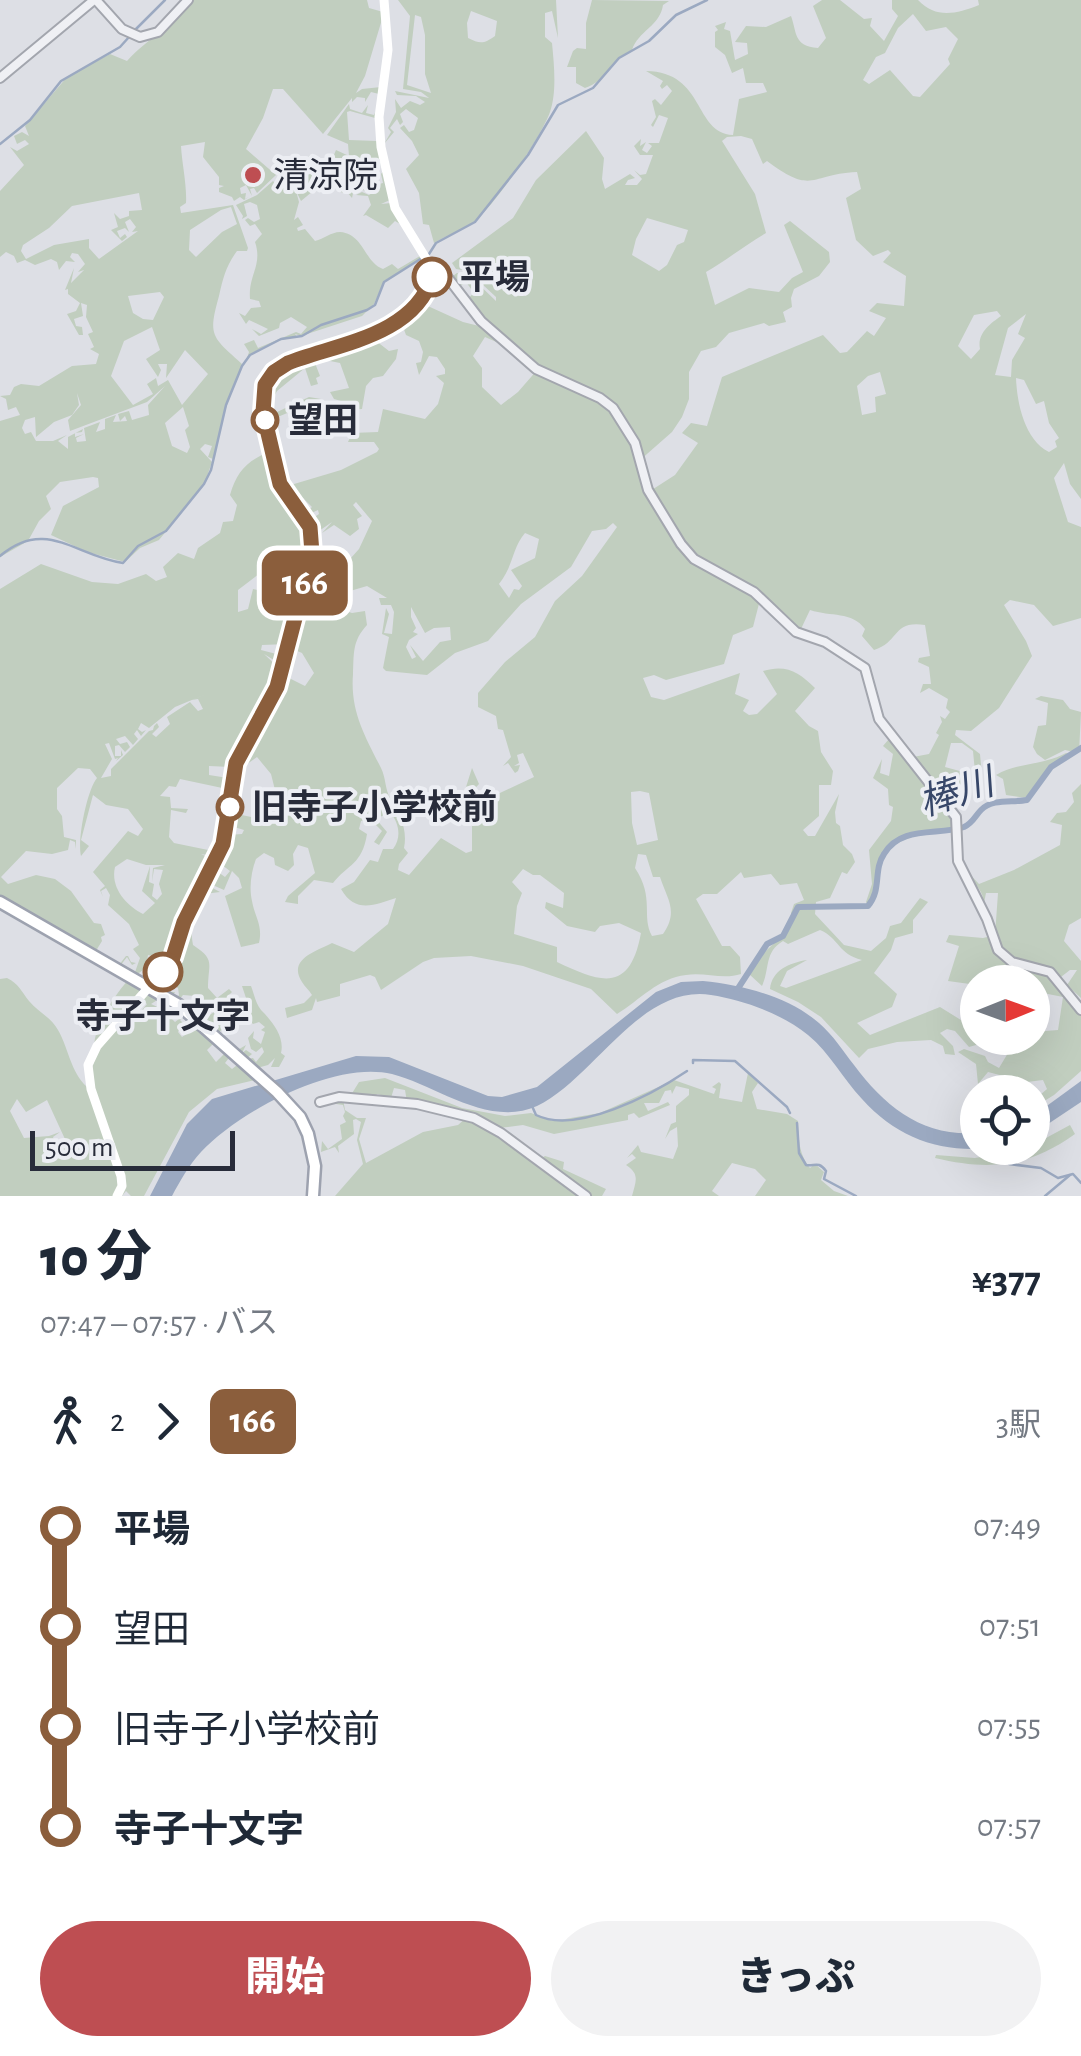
<!DOCTYPE html>
<html lang="ja">
<head>
<meta charset="utf-8">
<style>
  :root { --surface:#fff; --page:#f2f2f3; --text:#1f2937; --muted:#747a83; --accent:#be4e52 }
  body { margin:0; font-family:"Alegreya Sans","Noto Sans JP",sans-serif; background:var(--page); color:var(--text); height:100vh; display:flex; flex-direction:column; font-size:38px; white-space:nowrap }
  * { box-sizing:border-box; margin:0 }
  p { font-size:32px; color:var(--muted) }
  .icon { flex:none; width:55px; height:55px; fill:none; stroke:currentColor; stroke-width:2; stroke-linecap:round; stroke-linejoin:round }
  .map { position:relative; height:1196px; overflow:hidden }
  .side { display:flex; flex-direction:column; background:var(--surface); flex:1 }
  .side>* { flex:none }
  .badge { padding:0 20px; border-radius:15px; font-size:35px; line-height:65px }
  .needle { width:65px; rotate:89deg }
  .buttons { position:absolute; left:960px; top:965px; display:grid; gap:20px }
  .buttons a { display:grid; place-items:center; width:90px; height:90px; border-radius:50%; background:var(--surface); box-shadow:0 10px 40px #0002; font-size:50px }
  .scale { position:absolute; left:30px; bottom:25px; width:205px; box-sizing:border-box; padding-left:10px; border:5px solid #282c3a; border-top:0; font-size:28px; line-height:35px; white-space:nowrap; color:#282c3a; -webkit-text-stroke:8px #eceef3; paint-order:stroke }
  .map>.badge { position:absolute; translate:-50% -50%; box-shadow:0 0 0 5px #fff }
  .legs { display:flex; align-items:center; gap:15px; height:110px; padding:0 40px; font-size:32px }
  .legs p { margin-inline-start:auto }
  .overview { display:flex; align-items:center; justify-content:space-between; height:170px; padding:0 40px }
  h1 { font-size:55px; font-weight:800; line-height:75px }
  .button { display:flex; gap:20px; margin-top:auto; padding:20px 40px }
  .button a { flex:1; height:115px; border-radius:60px; background:var(--accent); color:#fff; font-size:40px; font-weight:800; line-height:115px; text-align:center }
  .button a+a { background:var(--page); color:var(--text) }
  ul { padding:0 40px; list-style:none }
  li { display:flex; align-items:center; gap:35px; height:100px; font-size:38px }
  li i { display:grid; place-items:center; width:15px; height:100%; margin:0 12px; background:currentColor }
  li i::after { content:''; width:25px; height:25px; margin:-12px; border:8px solid; border-radius:50%; background:var(--surface) }
  li p { margin-inline-start:auto }
  li:first-child i { background:linear-gradient(#0000 50%,currentColor 0) }
  li:last-child i { background:linear-gradient(currentColor 50%,#0000 0) }
  .map>svg:first-child { display:block }
  .green { fill:#c1cebf; fill-rule:evenodd }
  .water { fill:#9ba9c1 }
  .lines { fill:none; stroke-linecap:round; stroke-linejoin:round }
  .stream { stroke:#9ba9c1; stroke-width:2.5 }
  .river { stroke:#9ba9c1; stroke-width:6 }
  .tertiary-casing { stroke:#a3a6ae; stroke-width:12 }
  .primary-casing { stroke:#9da2af; stroke-width:15 }
  .tertiary { stroke:#eff0f4; stroke-width:8 }
  .secondary { stroke:#fff; stroke-width:9 }
  .primary { stroke:#fff; stroke-width:10 }
  .line-1-casing { stroke:#fff; stroke-width:22 }
  .line-1 { stroke:#8b5e3c; stroke-width:15 }
  .poi-dot { fill:#be4e52; stroke:#eceef3; stroke-width:4 }
  .stop-1-dot { fill:#fff; stroke:#8b5e3c; stroke-width:5 }
  .labels { text-anchor:middle; stroke-width:8; stroke-linejoin:round; paint-order:stroke }
  .poi-label { font-size:35px; fill:#282c3a; stroke:#eceef3; text-anchor:start }
  .stop-label { font-size:35px; font-weight:bold; fill:#282c3a; stroke:#eceef3; text-anchor:start }
  .water-label { font-size:38px; font-style:italic; fill:#374769; stroke:#eceef3 }
</style>
</head>
<body>
<div class="map">
<svg width="1081" height="1196" viewBox="0 0 1081 1196">
  <rect width="100%" height="100%" fill="#dddfe5"/>
  <!-- green -->
  <g class="green">
    <path d="M191,0H367L369,8L383,12V16L365,76L356,93L362,89L381,87L379,94L371,92L365,102V98L357,97L352,102V98L323,134L283,89H273L263,118L246,149L276,175L257,193L254,188L250,189L252,196L246,185L240,188L241,194L246,193L245,199L249,197L244,200L240,197L234,201L232,197L219,192V188L224,186L219,185V177L203,157L205,142L181,146C182,164 187,185 186,203L180,207L181,213L233,205L248,248L247,251H237C226,266 223,278 219,296C208,336 211,336 242,364L226,408L213,459L208,457L212,446L205,444L200,449L212,462L204,485L159,540L140,548L125,562L87,552L51,535L63,506L99,487L98,478L93,477L60,482L46,496L51,509L39,521L28,541L0,557V421L20,415L16,407L8,410L6,399L0,396L10,395L14,387L21,384L39,386L72,366L96,364L99,354L90,349L94,347L88,334L93,332L86,317L87,305L81,303L83,316L74,319L76,326L82,327L83,335H79L67,314L76,311L80,303L68,294V289L65,290L74,268L71,283L84,270L78,272L85,264L78,254L72,253L70,257L75,262L66,261L59,270L57,262L51,259L35,265L25,260L17,263L14,256L6,252L0,257V191L24,165L10,147L17,151L29,144L25,140L17,144L14,136L22,132L29,136L25,126L67,77L110,54L127,61C148,38 173,26 191,0ZM139,193L142,210L129,211V216L120,219L114,213L118,227L111,230L122,241L127,237L125,234L120,238L117,231L125,228L129,232L125,222L130,219L136,227L132,232L138,231L99,259L89,248V239L54,245L26,259L21,251L23,245L49,228L72,206ZM231,207L237,224L222,232L196,257L189,250L190,230L221,210ZM160,292L164,297L153,320L143,319L133,313L128,296ZM152,327L160,350L146,359L158,377L161,370L158,364H167L166,378L185,350L208,374L182,405L168,380L158,386L156,378L147,384L153,394L133,405L111,376L124,341ZM165,386L148,405L149,415L132,420L129,411L118,414L120,421L125,416L127,421L113,422L116,415L105,419V429L96,432L100,422L84,428L86,441L77,442L76,438L84,434L75,437V433L82,432L83,429L68,437V449L58,441L67,435L53,441H36L31,432L25,434L22,428L25,420L35,417L36,437L54,422L72,415L79,405L77,393L81,405L68,420L70,431L147,402ZM183,407L189,426L185,430L190,447L187,453L172,446L165,423Z"/>
    <path d="M398,0H556L558,38L552,11L545,13V37L552,43C554,64 557,92 550,112C540,139 497,202 475,221C464,230 446,235 434,243L429,225L423,224L419,193L406,169L419,155L412,141L400,128L404,125L409,132L414,130L418,118L406,109L400,114L403,122L400,125L397,119L390,128L394,132L384,144L391,132L388,128L396,112L395,99L401,108L410,101L420,105L425,102L416,96L397,95L395,91L429,98L421,92L403,89L410,16ZM471,11L497,21L495,36C484,44 480,44 468,38L467,23ZM415,15L421,17L425,35V74L431,93L407,85Z"/>
    <path d="M592,0L669,1L663,5C660,26 638,31 632,50C610,60 607,81 585,88L576,83V67H567L573,51L577,48L586,49V23Z"/>
    <path d="M822,0H840L864,19L872,18L870,26L884,41L898,16L892,9V0H918C936,19 956,14 979,5L978,0H1081V499L1070,484L1064,463L1054,478L1068,522L1081,527V618L1053,626L1034,605L1010,600L1004,605L1026,641L1032,656L999,708L971,731L956,730L955,735L980,754L982,775L975,772L973,751L962,743H951L945,767L967,773L962,776L964,787L952,813L955,829C927,834 890,834 880,866C875,880 877,893 868,905L866,902L872,884L869,850L891,821L893,807L889,805L888,789L873,778L882,759L880,773L889,776L893,754L883,746L889,739L913,757L929,754L939,735L936,733L942,722L940,716L945,719L950,712L946,708L948,699L929,688L920,693L923,684H931L929,667L918,662L919,658L930,656L925,625C892,620 900,642 874,650L862,636L865,629C852,611 831,617 810,610L800,631L790,626L761,596L753,627L733,635L724,664L666,680L654,675L643,678L651,697L664,700L740,673L735,694L749,700L743,711L749,715L757,714L777,694L763,671C786,664 799,672 815,688L795,711L809,726L818,731L821,752L833,771L831,785H819V816L803,830L808,836H815L839,794L835,812L836,823L840,826L843,845L852,854L855,862L847,874L842,872L830,898L816,902L815,914L844,945L871,951L886,938L890,926L901,923L920,898L928,902L913,920V933L895,938L891,950L874,973L897,994L892,1007L857,1023L870,1035L940,1007L977,1030L978,1038H1032L1033,1032L1058,1030L1063,997L1033,991L1032,982H978L977,985L948,981L959,946L946,942L949,935L983,938L995,935L998,893H986L984,903C982,879 958,882 959,843L964,868L979,884L1014,870L1060,845L1062,825L1050,822L1057,813L1066,812L1074,802L1072,793L1081,784V918L1069,925L1064,941L1081,961V998L1067,985L1077,970H1070L1057,980L1081,1008V1071L1054,1095L1033,1108V1101L1047,1089L1043,1080L1027,1082L988,1072L978,1084L976,1064L958,1052L964,1049L985,1056L988,1062L999,1068L1008,1053L990,1041L969,1047L955,1031L947,1029L940,1033L953,1046L955,1055L945,1054L943,1046L931,1040L897,1042L868,1049L859,1058L821,1017L798,1002L770,989C772,970 789,963 807,960L787,971L780,986L786,988L862,960C838,954 839,938 820,930L788,944L783,941C764,952 770,969 762,986L749,974C759,950 781,943 793,921L791,913L794,904L804,900L797,883L780,885L771,874L744,878L741,872L717,894H703L696,899L722,946H730L740,957L741,974C723,980 705,972 686,975C658,978 640,1000 617,1014L591,989L523,966L471,956L434,958L423,962L381,990L375,977L370,975L340,984V996L317,1002L316,998L312,1010L287,1018L285,1008L304,1003L312,995C309,990 305,987 302,982C287,959 317,951 332,943L354,952L388,924L396,898C376,904 356,915 341,889L354,882L370,860L378,862L383,849H393C402,837 399,823 390,812L376,819L387,832L379,845L374,842L382,831L370,819L361,821L359,829L367,834C362,865 348,864 333,883L314,880L298,896V904L285,902L288,896L315,873L308,848L298,845L293,854L294,865L288,871L275,865L274,858L264,853L256,859C251,872 249,888 252,901C255,918 263,925 259,943L241,947L225,896L242,888L239,878L232,871L224,890L208,883L219,867L218,872L225,877L230,871L218,862L228,835L242,834L244,830L231,826L232,813L270,821L280,810L271,774L257,757L236,772L242,751L278,700L285,676L305,686L314,673L302,653L290,648L313,565L333,586L340,609L352,613L365,611L367,625C352,641 354,654 353,674C350,711 365,736 381,768C386,778 385,789 390,798C399,814 408,828 404,848L408,853L399,864L398,870L409,875L441,838L466,853L472,851V826L461,812L464,806H460L472,768L479,784L467,797V805L485,800L534,777L523,753L517,755L519,763L514,766L520,765L518,771L515,773L508,763L503,766L511,757L503,730L498,729L496,716L478,707V693L505,662L535,637L555,601L582,576L617,527L613,523L606,529L592,531L571,567L521,604L488,641L455,653L427,675L386,671L383,668L389,637L382,634L386,608L389,614L384,633L392,634L394,612L391,605H381L379,598H387L367,586L340,594L331,580L342,575L341,569L359,549L372,521L356,502L353,505L362,516L357,519L359,529L350,536L334,525L322,533L332,522L319,531L316,518L310,520L319,514L318,510L307,515L305,513L312,507L303,498L297,503L302,510L284,487L341,470L377,452L379,449L374,442H348L352,433L378,432L383,409L425,419L438,404L444,383L436,376L445,374V369L437,357L429,356L419,375L416,363L421,362L423,352L419,341L406,335L402,324L419,302L463,322L487,328L510,348L485,337L473,356L482,368V387L501,405L518,392L538,369L471,307L466,300L474,293L466,282L457,288L450,278L457,273L471,277L496,301V297L482,284L489,280L488,271L480,272L486,278L480,282L468,271L456,269L452,263L513,218L536,180L586,131L604,158L602,179L605,189L630,174L635,178L628,180L625,185H637L642,179L634,170L640,175L646,174L653,155H640L634,146L641,139L640,146L646,142L642,150L647,153L652,146L648,143H659L668,118L659,115L653,127L651,125L656,117L652,101L655,99L661,105L672,91L667,85L662,89L660,86L663,81L646,71C706,72 693,133 733,135L739,99L767,92L763,83H746L743,68L732,73L725,55L715,47V32L718,30L715,26L726,22L724,29L730,31L735,60L748,54L747,43L735,42L746,26L766,27L791,16C797,32 793,46 818,48L826,38L813,6ZM913,14L926,31L946,27L958,39L948,59L950,64L920,97L913,96L890,70L869,84L863,80L876,57L885,53L898,28ZM741,136L752,139L763,164L767,161C814,196 809,174 857,172L861,189L846,198L856,240L873,256L888,250L891,253L883,262L906,276L904,306L877,303L869,311L886,318L874,336L867,331L847,352L840,353L823,335L722,377L707,426L691,423L682,433L698,443L675,475L647,493L639,461L672,432L682,417L689,399V372L701,351L716,347L729,333L764,323L769,326L786,322L783,312L792,307L791,298L794,289L819,276L830,262L829,252L790,221L784,225L803,272L792,278L779,292L749,288L715,305L706,272C727,260 745,245 766,233L755,194L722,141L727,137ZM647,218L688,230L684,242L677,245L667,265L659,271L632,255L636,239ZM997,311L1001,316C990,324 977,333 980,349L971,359L958,346L974,315ZM1026,314L1018,334L1025,338L1012,360L1011,377L995,375L1008,328ZM880,372L886,394L875,397L876,412L862,415L857,386L868,376ZM1016,378L1024,380L1036,404L1044,401L1049,423L1059,438L1055,441L1057,447L1049,452C1025,440 1017,404 1016,378ZM525,533L539,539L535,558L511,570L522,586L519,590L514,589L509,598L499,584C514,565 512,548 525,533ZM411,607L425,633L434,628L450,627L451,640L440,642L423,661L410,645L416,657L412,659L406,647L409,640L418,634L413,632L416,628L411,617ZM640,791L649,793L658,840L637,845L632,823L631,792ZM638,854L646,855L653,877H660C667,899 679,911 663,934L652,936C641,916 655,898 635,868ZM523,869L533,875H540L564,893L563,908L546,902L545,908L567,926L595,932L600,926L619,923L641,933C630,992 603,984 557,962V947L514,934L517,906L522,893L512,882Z"/>
    <path d="M349,104L350,109L362,113L368,105L366,113L374,115L378,107L381,161L379,163C363,163 345,169 331,162L336,150L349,156L348,144L327,135ZM350,111L375,118L377,141L349,140L347,112Z"/>
    <path d="M310,155L326,162L324,170L328,175L331,171L341,173L345,167L347,172L354,169L357,172L351,174L360,182L362,171L367,172L371,186L383,183L381,174L384,170L390,200L381,204L391,203L402,225L395,221L388,228L366,215L363,216L371,205L368,196L356,195L362,192L369,195L372,193L369,188L364,191L361,185L354,189L352,198L347,192L342,193L335,178L330,177L301,201L296,191L299,202L294,220L298,217L303,225L297,228L298,231L305,229L315,241C324,239 331,232 340,232C364,234 364,262 383,269L392,264L398,269L420,256L422,258L384,281L374,304L362,316L301,336L295,334L297,337C280,339 253,348 246,361L249,352L244,344L254,340L258,348L296,332L301,334L307,327L291,317L280,323L279,328L259,336L252,329L261,334L268,329L249,320L246,324L239,313L245,316L251,308L261,307L259,301L250,299C248,275 263,265 255,242L262,234L255,224L250,226L245,220L248,218L254,222L260,219L257,205L250,202L244,204L247,216L242,219L243,216L236,205L257,195L273,181L277,185L285,179L282,173L289,168L302,178L312,173V168L308,170L305,167L300,170L293,168L304,158L318,168L320,161L308,157Z"/>
    <polygon points="371,337 389,351 398,349 396,359 383,376 373,378 366,386 362,409 351,410 348,403 334,399 330,392 349,388 340,363 325,360 315,363 320,376 316,378 318,384 311,386 305,368 277,391 270,404 277,412 309,397 321,399 268,421 257,417 256,425 252,420 261,387 275,377 279,382 279,370 332,350 338,354 342,352 343,346"/>
    <path d="M269,452L283,498L303,519L312,544L288,644L262,645L261,650L284,656L282,665L264,654L280,669L271,696L238,749L231,767L209,766V775L228,778L231,770L228,797L227,789L180,779L176,787L169,786L160,796L170,797L171,808L188,809L186,813L171,810L169,837L174,843L213,851L220,841L212,856L201,854L214,860L183,920L173,952L160,972L157,966L150,970L148,967L156,964V957L148,955L146,968L136,975L142,977V982L119,968V965L126,956H128L131,962L136,963L132,965L127,957L120,966L134,975L140,958L133,949L139,945L129,924L108,905L110,895L106,888L101,891L103,897L100,890L105,886L93,872L128,831L138,836L143,829L128,809L106,805L93,795L81,840L89,846L81,856C77,840 87,790 97,778L90,769L78,768L57,788V809L62,816L64,837L76,840V849L75,842L70,840L68,850L52,854L26,851L1,877L8,884L36,875L55,879L71,891L94,923L101,924L105,935L101,937L102,941L94,954L50,929V926L45,927L0,900V589L41,564L92,582L118,584L146,574L156,581L167,577L163,567L178,553L194,559L198,548L220,533L223,522L233,521L237,505L230,495C237,471 247,461 269,452ZM268,567L270,579L297,587L288,595L289,603L294,604L292,609L283,614L285,596L253,589L248,609L238,612V590ZM211,692L192,700L198,699L203,709L198,711L190,702L167,717L170,724L156,737L152,734L159,727L157,723L154,726L153,730L149,731L111,769V776L101,778L112,759L105,744L109,743L115,759L118,758L116,761L123,755L121,750V756H115V746L119,745L125,752L130,747L127,742L120,744L116,739L125,736L133,745L138,739L134,734L137,730L141,736L146,730L142,732L138,729L141,723L149,728L175,707ZM127,859L146,865H165L153,868L152,882L154,869L163,870L159,884L162,894L157,900L152,896L154,884L149,882L150,866L142,891L155,903L143,914C127,906 110,888 115,867Z"/>
    <polygon points="1041,696 1063,700 1070,709 1081,712 1079,753 1065,750 1045,760 1037,754 1033,747 1038,726 1046,725 1048,703 1035,699"/>
    <path d="M1066,753L1072,755L1047,770L1027,798L1006,795L1003,779L996,775C1019,762 1041,766 1066,753Z"/>
    <path d="M207,885L220,892L204,894C196,919 188,915 193,945C216,960 208,963 208,988L217,998L229,989L232,992L227,997L233,998L225,1008L232,1018L227,1027L217,1033L226,1037L223,1040L216,1032L220,1025L213,1031L202,1021C212,1011 220,1011 230,1003L227,999L200,1020L196,1016L204,1006L197,998L186,1008L195,996L183,995L179,1000L185,1004L189,1000L184,1007L156,987L160,980L157,987H170L171,992H175L172,997L176,999L179,995L178,988L172,985L165,975Z"/>
    <path d="M7,978C19,984 21,991 29,1001C38,1012 51,1017 58,1030C69,1049 70,1071 87,1087L97,1050L131,1013L138,1015L147,1004L143,1001L136,1007L147,994L155,992L162,997L151,1004L162,1009L170,1002L163,1010L173,1012L170,1017L175,1022L187,1013L180,1020L183,1023L178,1032L182,1037L190,1031V1025L194,1027L198,1023L217,1040L207,1050L216,1062L228,1050L232,1054L225,1063L232,1069L241,1062L259,1079L217,1089L189,1112L144,1196H131L126,1191L122,1196H0V979ZM17,1099L26,1112L47,1100L70,1150L65,1144L56,1145L53,1137L60,1132L49,1136L24,1138L10,1111Z"/>
    <path d="M128,980L144,988L94,1045C96,1022 113,998 128,980Z"/>
    <path d="M242,986H251C254,994 256,1004 261,1010C272,1021 285,1037 281,1053L285,1056L279,1067H271L275,1058L268,1065L257,1068L238,1054L240,1050L236,1051L246,1045L242,1053L246,1050L252,1054L246,1059L253,1058L256,1062L264,1052L262,1047L256,1052L251,1049L248,1038L254,1031L253,1038L261,1044L265,1032L261,1030L265,1027L259,1022L253,1024L246,1017L248,1014L243,1011L239,1014L234,1008L247,1001Z"/>
    <path d="M748,1073L758,1083L752,1092L757,1109L787,1114L798,1121C799,1138 798,1153 810,1168L815,1164L824,1172L821,1180L834,1191L848,1196H755L766,1180L755,1169L732,1163L712,1191L719,1196H632C636,1181 640,1174 626,1165L636,1158L632,1154L627,1158L638,1145L641,1152L673,1159L678,1146L677,1127L670,1131L665,1139L671,1124L676,1122V1106L689,1095V1089L676,1086L672,1094L671,1090L665,1091L659,1103H644L648,1111L668,1102L670,1105L639,1118L634,1113L628,1115V1120L554,1134L523,1125L499,1128L407,1102L405,1090L394,1088L391,1098L379,1100L381,1095L377,1094L374,1098L351,1095L359,1082L385,1078L462,1108L505,1116L531,1113L553,1121L600,1113L674,1080L714,1094L716,1089L712,1087L719,1082L721,1084L719,1098L742,1102Z"/>
    <polygon points="343,1099 345,1110 357,1118 366,1118 359,1139 366,1163 423,1132 458,1125 466,1118 525,1148 527,1145 527,1149 540,1159 545,1156 564,1162 563,1169 606,1189 602,1196 335,1196 363,1164 357,1140 361,1122 356,1119 353,1120 354,1134 338,1146 339,1153 335,1147 321,1152 322,1141 328,1149 342,1139 340,1125 346,1122 343,1116 345,1112 343,1105 336,1104 335,1100"/>
    <path d="M1070,1125L1075,1134C1029,1167 990,1171 935,1158L936,1155L975,1158L1032,1148L1033,1145Z"/>
  </g>
  <!-- water -->
  <g class="water">
    <path d="M703,981C742,985 788,996 819,1023C833,1035 843,1051 854,1065C885,1107 923,1137 977,1133L978,1148H991C940,1153 897,1138 862,1099C843,1079 830,1053 808,1035C782,1014 744,1000 711,995C640,984 594,1079 537,1106C488,1128 436,1085 392,1074C335,1060 239,1111 201,1152C189,1165 180,1181 172,1196H150L187,1124L212,1099L356,1056L389,1057L488,1096L502,1097L537,1087L656,992L681,982Z"/>
    <polygon points="1081,1081 1081,1102 1033,1134 1033,1116"/>
  </g>
  <g class="lines">
    <!-- stream -->
    <g class="stream">
      <polyline points="134,31 165,0"/>
      <polyline points="0,144 30,120 61,81 120,47 129,37"/>
      <polyline points="429,254 436,243 475,222 528,155 558,105 593,88 619,58 649,41 676,15 707,0"/>
      <path d="M0,556C46,517 75,556 123,563L138,546L166,531L204,484L211,470L226,405L242,366L250,355L281,339L302,336L321,325L367,310L375,305L384,282L422,258"/>
      <polyline points="693,1063 693,1060 735,1061 787,1107 790,1113"/>
      <path d="M532,1106L536,1115C577,1135 653,1094 687,1071"/>
      <path d="M797,1123L799,1153L806,1165C814,1167 818,1160 826,1171L824,1179L856,1196"/>
      <polyline points="993,1148 996,1157"/>
      <polyline points="1009,1164 1041,1168 1058,1178 1073,1174 1081,1183"/>
      <polyline points="1045,1196 1070,1175"/>
    </g>
    <!-- river -->
    <path class="river" d="M737,990L767,944L783,936L798,907L868,906C882,890 873,870 884,854C901,825 938,836 964,827C973,823 975,816 981,810C993,798 1012,803 1027,800L1051,767L1081,748"/>
    <defs>
      <g id="tertiary">
        <polyline points="96,0 122,29 140,37 158,32 188,0"/>
        <polyline points="0,78 94,0"/>
        <polyline points="432,271 445,274 481,321 536,369 600,398 613,408 635,443 648,490 681,544 694,559 754,592 796,632 825,642 865,668 879,719 956,817 958,861 987,919 998,950 1012,962 1050,972 1081,1010"/>
        <polyline points="320,1102 339,1097 417,1104 474,1118 501,1133 586,1196"/>
      </g>
      <polyline id="primary" points="0,902 179,1005 277,1092 300,1117 308,1134 315,1166 313,1196"/>
    </defs>
    <!-- tertiary casing -->
    <use href="#tertiary" class="tertiary-casing"/>
    <!-- primary casing -->
    <use href="#primary" class="primary-casing"/>
    <!-- tertiary -->
    <use href="#tertiary" class="tertiary"/>
    <!-- secondary -->
    <path class="secondary" d="M117,1196L122,1186L121,1176L91,1089L88,1065L97,1046L171,962L184,922L221,849L227,828L236,763L277,687L312,557L311,531L280,484L263,412L265,385L273,373L287,363C339,342 405,336 431,281L430,265L395,208L381,147L379,117L388,50L384,0"/>
    <!-- primary -->
    <use href="#primary" class="primary"/>
  </g>
  <g class="lines">
    <defs>
      <path id="line-1" d="M163,972L173,957L184,922L223,844L236,763L277,687L312,553L310,527L280,484L263,412L265,385L274,372L288,363C336,344 414,336 432,277"/>
    </defs>
    <!-- line-1 casing -->
    <use href="#line-1" class="line-1-casing"/>
    <!-- line-1 -->
    <use href="#line-1" class="line-1"/>
  </g>
  <!-- markers -->
  <circle class="poi-dot" cx="253" cy="175" r="10"/>
  <g class="stop-1-dot">
    <circle cx="432" cy="277" r="18"/>
    <circle cx="265" cy="420" r="12"/>
    <circle cx="230" cy="807" r="12"/>
    <circle cx="163" cy="972" r="18"/>
  </g>
  <g class="labels">
    <!-- poi labels -->
    <g class="poi-label">
      <text x="273" y="187">清涼院</text>
    </g>
    <!-- stop labels -->
    <g class="stop-label">
      <text x="460" y="289">平場</text>
      <text x="288" y="432">望田</text>
      <text x="252" y="819">旧寺子小学校前</text>
      <text x="163" y="1028" text-anchor="middle">寺子十文字</text>
    </g>
    <!-- water labels -->
    <g class="water-label">
      <text transform="translate(956 792) rotate(-18)" y="13">棒川</text>
    </g>
  </g>
</svg>
<div class="buttons">
<a><svg class="needle" viewBox="-14 -14 28 28"><path d="M0-13l5 13h-10z" fill="#e53935"/><path d="M0 13l5-13h-10z" fill="#747a83"/></svg></a>
<a><svg class="icon" aria-label="locate" viewBox="0 0 24 24"><circle cx="12" cy="12" r="6"/><path d="M12 2v4M12 18v4M2 12h4M18 12h4"/></svg></a>
</div>
<div class="scale">500 m</div>
<b class="badge" style="left:305px;top:583px;background:#8b5e3c;color:#fff">166</b>
</div>
<section class="side">
<div class="overview"><div><h1>10 分</h1><p>07:47 – 07:57 · バス</p></div><b>¥377</b></div>
<div class="legs"><svg class="icon" aria-label="walk" viewBox="0 0 24 24"><circle cx="13" cy="4" r="2"/><path d="M13 8l-2 6 4 7M11 14l-3 7M7 12l3-4h3l4 4"/></svg>2<svg class="icon" aria-label="forward" viewBox="0 0 24 24"><path d="M9 5l7 7-7 7"/></svg><b class="badge" style="background:#8b5e3c;color:#fff">166</b><p>3駅</p></div>
<ul>
<li><i style="color:#8b5e3c"></i><b>平場</b><p>07:49</p></li>
<li><i style="color:#8b5e3c"></i><span>望田</span><p>07:51</p></li>
<li><i style="color:#8b5e3c"></i><span>旧寺子小学校前</span><p>07:55</p></li>
<li><i style="color:#8b5e3c"></i><b>寺子十文字</b><p>07:57</p></li>
</ul>
<div class="button"><a>開始</a><a>きっぷ</a></div>
</section>
</body>
</html>
